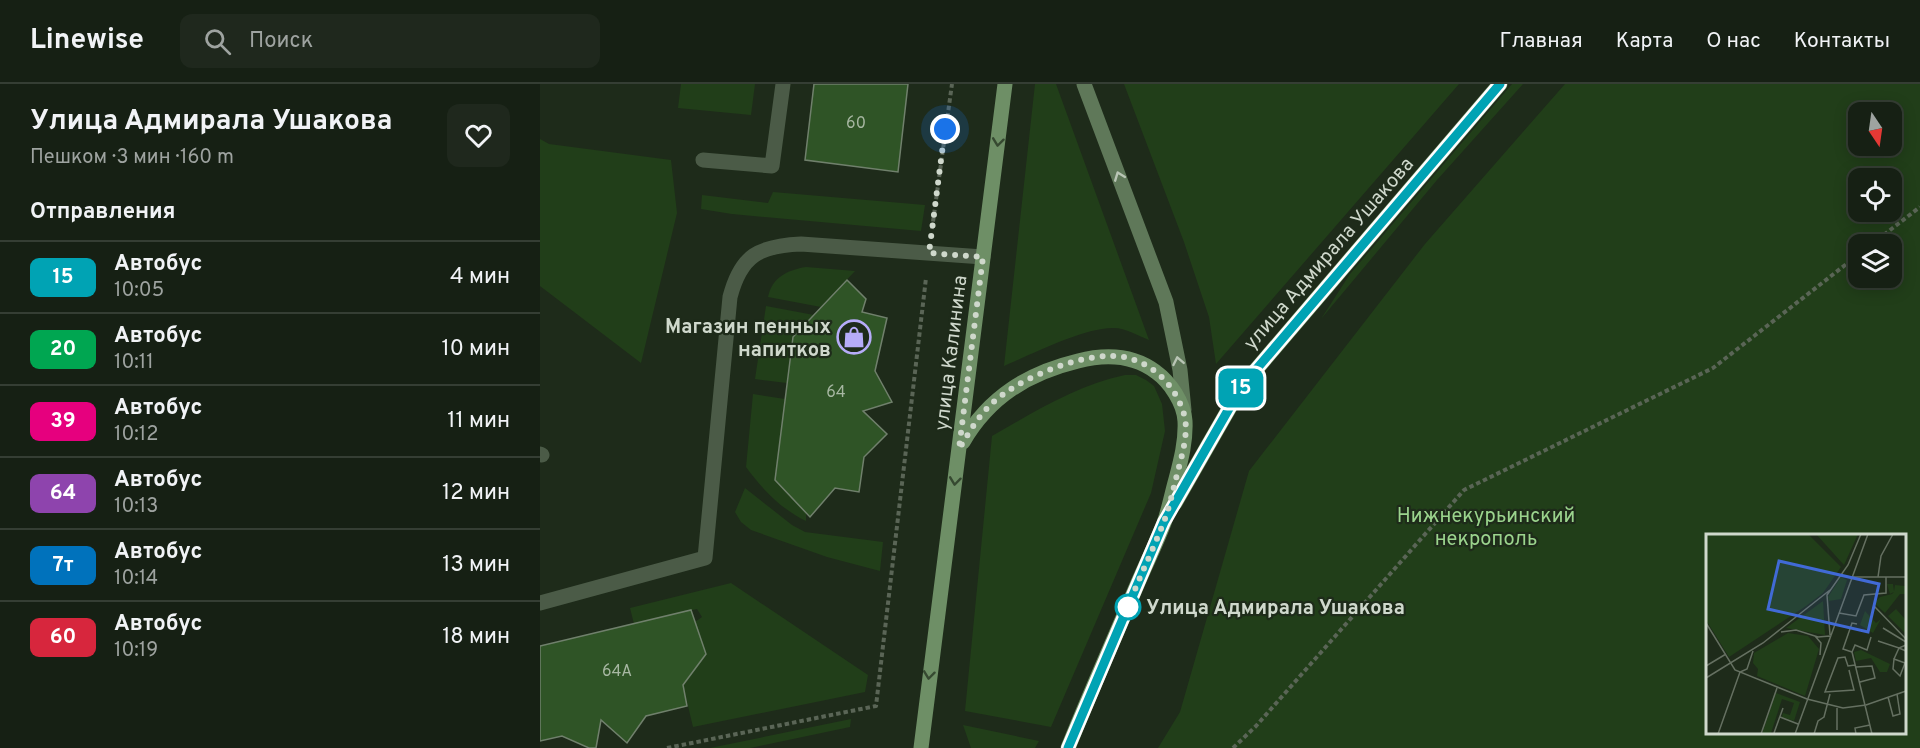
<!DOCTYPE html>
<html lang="ru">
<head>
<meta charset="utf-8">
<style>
  :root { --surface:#162014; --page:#1f281d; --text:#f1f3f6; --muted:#9ea3a0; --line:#353e34 }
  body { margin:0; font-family:Overpass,sans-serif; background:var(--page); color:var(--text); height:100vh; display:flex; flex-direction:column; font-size:22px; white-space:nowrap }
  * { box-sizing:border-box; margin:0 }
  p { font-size:20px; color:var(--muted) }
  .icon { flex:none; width:33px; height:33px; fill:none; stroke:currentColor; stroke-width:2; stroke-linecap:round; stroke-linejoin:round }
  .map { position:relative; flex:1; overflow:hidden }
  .details { display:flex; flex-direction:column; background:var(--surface); width:540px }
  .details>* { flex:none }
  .badge { padding:0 12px; border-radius:9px; font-size:21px; line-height:39px }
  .needle { width:39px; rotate:167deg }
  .tools { position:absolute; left:1308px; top:18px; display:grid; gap:12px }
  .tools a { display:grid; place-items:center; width:54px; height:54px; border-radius:12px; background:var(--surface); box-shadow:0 3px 15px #0003,0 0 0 2px var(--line); font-size:30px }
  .you { position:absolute; width:30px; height:30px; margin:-15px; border:4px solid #fff; border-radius:50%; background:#1a73e8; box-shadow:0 0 0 9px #1a73e833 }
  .map>.badge { position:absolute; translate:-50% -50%; box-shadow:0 0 0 3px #fff }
  h2 { padding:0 30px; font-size:22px; line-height:54px }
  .round { display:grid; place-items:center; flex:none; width:63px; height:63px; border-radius:12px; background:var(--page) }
  .head { display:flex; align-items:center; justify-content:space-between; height:102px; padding:0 30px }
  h1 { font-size:28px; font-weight:700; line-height:45px }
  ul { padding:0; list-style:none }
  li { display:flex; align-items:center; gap:18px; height:72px; padding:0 30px; border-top:2px solid var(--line) }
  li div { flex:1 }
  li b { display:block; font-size:22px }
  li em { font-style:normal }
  li .badge { min-width:66px; font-weight:700; text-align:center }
  header { display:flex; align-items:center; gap:36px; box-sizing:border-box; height:84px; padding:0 30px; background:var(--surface); border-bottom:2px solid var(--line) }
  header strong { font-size:28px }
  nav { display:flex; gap:33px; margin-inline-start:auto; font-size:21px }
  .search { width:420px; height:54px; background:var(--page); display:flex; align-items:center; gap:15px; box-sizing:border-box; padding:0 21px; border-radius:12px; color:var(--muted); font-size:22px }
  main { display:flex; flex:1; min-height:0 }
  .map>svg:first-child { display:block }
  .green { fill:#213e19; fill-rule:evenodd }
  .building { fill:#2f5426; stroke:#70806c; stroke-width:1.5 }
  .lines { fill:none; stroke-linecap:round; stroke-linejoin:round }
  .path { stroke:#5a6556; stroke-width:4; stroke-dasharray:4.5 3; stroke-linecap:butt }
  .lane { stroke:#4b5b47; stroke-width:15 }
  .street { stroke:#4b5b47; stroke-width:15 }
  .secondary { stroke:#5f7859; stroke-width:15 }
  .primary { stroke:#6e8f66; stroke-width:15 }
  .oneway { stroke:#364931 }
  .oneway2 { stroke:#b9c5b5 }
  .line-casing { stroke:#fff; stroke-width:14 }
  .line { stroke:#00a3b4; stroke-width:9 }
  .walk { stroke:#cfd8cc; stroke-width:6; stroke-dasharray:0 10.8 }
  .stop-dot { fill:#fff; stroke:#00a3b4; stroke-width:3 }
  .labels { text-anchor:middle; stroke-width:4.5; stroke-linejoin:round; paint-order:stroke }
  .number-label { font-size:16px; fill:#a7b7a2 }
  .street-label { font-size:20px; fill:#cfd8cc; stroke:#1e2b1a }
  .poi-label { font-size:20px; font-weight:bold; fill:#cfd8cc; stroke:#1e2b1a; text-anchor:end }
  .park-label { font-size:20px; fill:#9bd48d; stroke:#1e2b1a }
  .stop-label { font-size:20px; font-weight:bold; fill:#cfd8cc; stroke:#1e2b1a; text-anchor:start }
  .inset-road { fill:none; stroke:#657061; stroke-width:1.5 }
  .view { fill:#416ad6; fill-opacity:0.15; stroke:#416ad6; stroke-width:3 }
  .inset-edge { fill:none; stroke:#cfd8cc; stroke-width:3 }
</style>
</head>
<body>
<header>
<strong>Linewise</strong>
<div class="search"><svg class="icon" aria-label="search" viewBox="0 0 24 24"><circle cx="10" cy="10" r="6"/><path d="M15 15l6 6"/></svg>Поиск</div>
<nav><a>Главная</a><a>Карта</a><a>О нас</a><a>Контакты</a></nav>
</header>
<main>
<section class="details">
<div class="head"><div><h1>Улица Адмирала Ушакова</h1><p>Пешком · 3 мин · 160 m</p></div><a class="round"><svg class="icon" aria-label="heart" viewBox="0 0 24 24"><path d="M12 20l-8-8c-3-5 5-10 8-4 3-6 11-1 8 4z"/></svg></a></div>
<h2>Отправления</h2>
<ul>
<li><span class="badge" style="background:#00a3b4;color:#fff">15</span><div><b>Автобус</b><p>10:05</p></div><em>4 мин</em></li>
<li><span class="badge" style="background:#00a651;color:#fff">20</span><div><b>Автобус</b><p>10:11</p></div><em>10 мин</em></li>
<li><span class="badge" style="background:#e6007e;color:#fff">39</span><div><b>Автобус</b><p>10:12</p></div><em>11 мин</em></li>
<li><span class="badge" style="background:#8e44ad;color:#fff">64</span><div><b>Автобус</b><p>10:13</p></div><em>12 мин</em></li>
<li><span class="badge" style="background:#0072bc;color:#fff">7т</span><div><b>Автобус</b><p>10:14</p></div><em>13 мин</em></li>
<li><span class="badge" style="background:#d7263d;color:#fff">60</span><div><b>Автобус</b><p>10:19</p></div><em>18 мин</em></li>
</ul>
</section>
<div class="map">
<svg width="1380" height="664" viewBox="0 0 1380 664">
  <rect width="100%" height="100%" fill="#1e2b1a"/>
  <!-- green -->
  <g class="green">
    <polygon points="141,0 215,0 211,31 138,24"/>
    <path d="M495,0H516L609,256C599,252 585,244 574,244C545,243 492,270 464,282Z"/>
    <polygon points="584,0 919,0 676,280 669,233 644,158"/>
    <polygon points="972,0 983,0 897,96 781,235 810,190"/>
    <path d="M1025,0H1380V664H618L640,628L709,387L885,160ZM1318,28H1352V62H1318ZM1318,94H1352V128H1318ZM1318,160H1352V194H1318ZM1167,451H1364V648H1167Z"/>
    <polygon points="0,55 9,60 131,76 137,129 101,279 0,202"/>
    <polygon points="233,108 385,121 381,147 192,130 161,125 162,111 228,119"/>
    <path d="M266,183L315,187L281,223L228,213C232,193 248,186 266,183Z"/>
    <polygon points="226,222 274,231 253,253 247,299 215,295"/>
    <path d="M585,291H596L606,296L614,302L622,320L625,347L611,409L511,643L425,627L452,352C494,328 537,301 585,291Z"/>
    <path d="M213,310L245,315L266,429V437C241,425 222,405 206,383Z"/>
    <polygon points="205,404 252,441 265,448 343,458 340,487 287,473 211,446 201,438 195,428"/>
    <polygon points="191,499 328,591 325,608 153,643 143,601 166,570 155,538 162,533 157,525 94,540 90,524"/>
    <polygon points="311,635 310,643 210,664 170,664"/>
    <polygon points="423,641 499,657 495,664 431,664"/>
  </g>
  <!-- building -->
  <g class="building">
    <polygon points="274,0 368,0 358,88 265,76"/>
    <polygon points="307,196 326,215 322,228 347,234 335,287 352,318 323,327 347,350 324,373 319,408 295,404 270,433 235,396 253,253"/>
    <polygon points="151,526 166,570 143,601 147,622 106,632 87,659 61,636 56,664 49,664 22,652 0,657 0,562"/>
  </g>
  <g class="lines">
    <!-- path -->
    <g class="path">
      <polyline points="392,145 412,0"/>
      <polyline points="1332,160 1380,123"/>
      <polyline points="127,664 336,622 386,194"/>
      <polyline points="693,664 716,642 924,406 1173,284 1318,171"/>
    </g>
    <!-- lane -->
    <g class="lane">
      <polyline points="163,76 232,82 243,0"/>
      <path d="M0,519L165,474L190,213C201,171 219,162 261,160L443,173"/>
    </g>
    <!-- street -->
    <polyline class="street" points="0,370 2,371"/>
    <!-- secondary -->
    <polyline class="secondary" points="544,0 626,218 640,286 644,326"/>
    <!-- primary -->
    <g class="primary">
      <path d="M423,358C449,313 488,289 538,277C565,270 592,270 616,288C630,298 644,319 645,337C646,357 641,376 636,395C632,409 629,425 624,439C616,460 606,480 597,501C574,555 550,609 528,664"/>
      <polyline points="635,419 702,302 960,0"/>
      <polyline points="381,664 465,0"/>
    </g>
  </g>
  <!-- one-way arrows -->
  <defs><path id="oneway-chevron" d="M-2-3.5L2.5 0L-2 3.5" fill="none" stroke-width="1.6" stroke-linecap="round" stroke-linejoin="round" transform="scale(1.5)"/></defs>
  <g class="oneway">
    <use href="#oneway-chevron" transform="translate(458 58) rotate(97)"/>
    <use href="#oneway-chevron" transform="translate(415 397) rotate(97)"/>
    <use href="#oneway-chevron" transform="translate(389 591) rotate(97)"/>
  </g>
  <g class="oneway2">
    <use href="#oneway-chevron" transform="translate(579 92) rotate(-111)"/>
    <use href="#oneway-chevron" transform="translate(638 277) rotate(-101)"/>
  </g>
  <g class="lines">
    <defs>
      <polyline id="line" points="528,664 624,438 702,302 960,0"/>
    </defs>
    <!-- line casing -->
    <use href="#line" class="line-casing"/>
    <!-- line -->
    <use href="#line" class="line"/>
    <!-- walk -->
    <path class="walk" d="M405,45L389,169L443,173L419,365C430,347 440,329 457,315C485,292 552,264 588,274C616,281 638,305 645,334C648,351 642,371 638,387C633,405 630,423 623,440C612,468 598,496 588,523"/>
  </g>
  <!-- icons -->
  <defs>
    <symbol id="shop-ring" viewBox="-11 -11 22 22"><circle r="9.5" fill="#1e2b1a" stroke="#b6acf8" stroke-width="1.5"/><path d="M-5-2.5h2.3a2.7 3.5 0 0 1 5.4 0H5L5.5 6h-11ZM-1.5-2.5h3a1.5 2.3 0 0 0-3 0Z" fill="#b6acf8"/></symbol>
  </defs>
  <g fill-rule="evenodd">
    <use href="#shop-ring" x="295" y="234" width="38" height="38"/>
  </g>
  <!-- markers -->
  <circle class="stop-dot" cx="588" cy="523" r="12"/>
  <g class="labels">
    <!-- number labels -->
    <g class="number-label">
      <text x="316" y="44">60</text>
      <text x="296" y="313">64</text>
      <text x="77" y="592">64А</text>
    </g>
    <!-- street labels -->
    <g class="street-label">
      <text transform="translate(788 169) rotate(-49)" y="7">улица Адмирала Ушакова</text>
      <text transform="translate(410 269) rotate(-83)" y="7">улица Калинина</text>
    </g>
    <!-- poi labels -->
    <g class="poi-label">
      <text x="291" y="249">Магазин пенных<tspan x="291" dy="23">напитков</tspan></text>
    </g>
    <!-- park labels -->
    <g class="park-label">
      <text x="946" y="438">Нижнекурьинский<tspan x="946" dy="23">некрополь</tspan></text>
    </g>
    <!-- stop labels -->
    <g class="stop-label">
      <text x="606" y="530">Улица Адмирала Ушакова</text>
    </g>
  </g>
  <!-- overview -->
  <g transform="translate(1166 450)">
    <rect width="200" height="200" fill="#1e2b1a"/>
    <path d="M0,0H102L135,33L117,59L100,72L23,123L0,86ZM110,0H152L138,31ZM135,43L141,46L135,65L123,67L122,63ZM181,50H187L188,57L189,51L199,52V60H194L179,79L168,69L174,63L186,60L188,58L184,60ZM117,67L119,101L80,94ZM190,75L199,85V99L182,82ZM159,77L170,89L175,85L167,99L154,91ZM82,99L102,102L113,115L99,162L51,142L52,135L47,129L48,119ZM155,116L184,130L181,138H174L165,124L150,127L148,118ZM70,159L94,168L88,187L76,183L77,179L84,181L88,169L76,165L65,199L56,200Z" fill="#213e19"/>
    <path class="inset-road" d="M146,43H200M172,43L175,22L187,0M168,72L200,105M133,79L150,82L158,61L180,59V43M0,89L29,136L101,165L137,174L160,171L200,157M177,94L200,108M75,98L90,96L112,103L124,102M124,101L121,61L142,31L155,0M109,102L115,109L114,121M172,107L193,114L200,111M146,118L166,200M146,118L137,115L146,89L151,90M146,118L149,111L161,116L165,103M188,125L199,129L194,142L187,135ZM188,125L193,114L200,117M0,132L20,120M150,133L166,132L169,144L154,148M143,136L148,156L119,158L132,124L139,123L142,132L149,131M0,144L57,109L124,56M182,163L187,182L194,180L191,160M131,174V196M74,183L92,190M68,199L77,174M12,200L34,138L41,135L47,117M55,200L71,154M89,200L162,0M108,200L112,187L118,183L124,160M150,200L149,194L164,191"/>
    <path class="view" d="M73,27L173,50L162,98L62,75Z"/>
    <rect width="200" height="200" class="inset-edge"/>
  </g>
</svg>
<div class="tools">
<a><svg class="needle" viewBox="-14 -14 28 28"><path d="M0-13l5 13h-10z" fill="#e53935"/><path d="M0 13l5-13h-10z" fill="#9ea3a0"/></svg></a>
<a><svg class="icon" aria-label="locate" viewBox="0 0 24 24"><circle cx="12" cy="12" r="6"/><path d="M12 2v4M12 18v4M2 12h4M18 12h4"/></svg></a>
<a><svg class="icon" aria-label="layers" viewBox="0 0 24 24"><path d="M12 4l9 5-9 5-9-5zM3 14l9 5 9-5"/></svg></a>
</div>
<div class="you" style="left:405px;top:45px"></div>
<b class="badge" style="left:701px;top:304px;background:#00a3b4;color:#fff">15</b>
</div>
</main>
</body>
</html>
